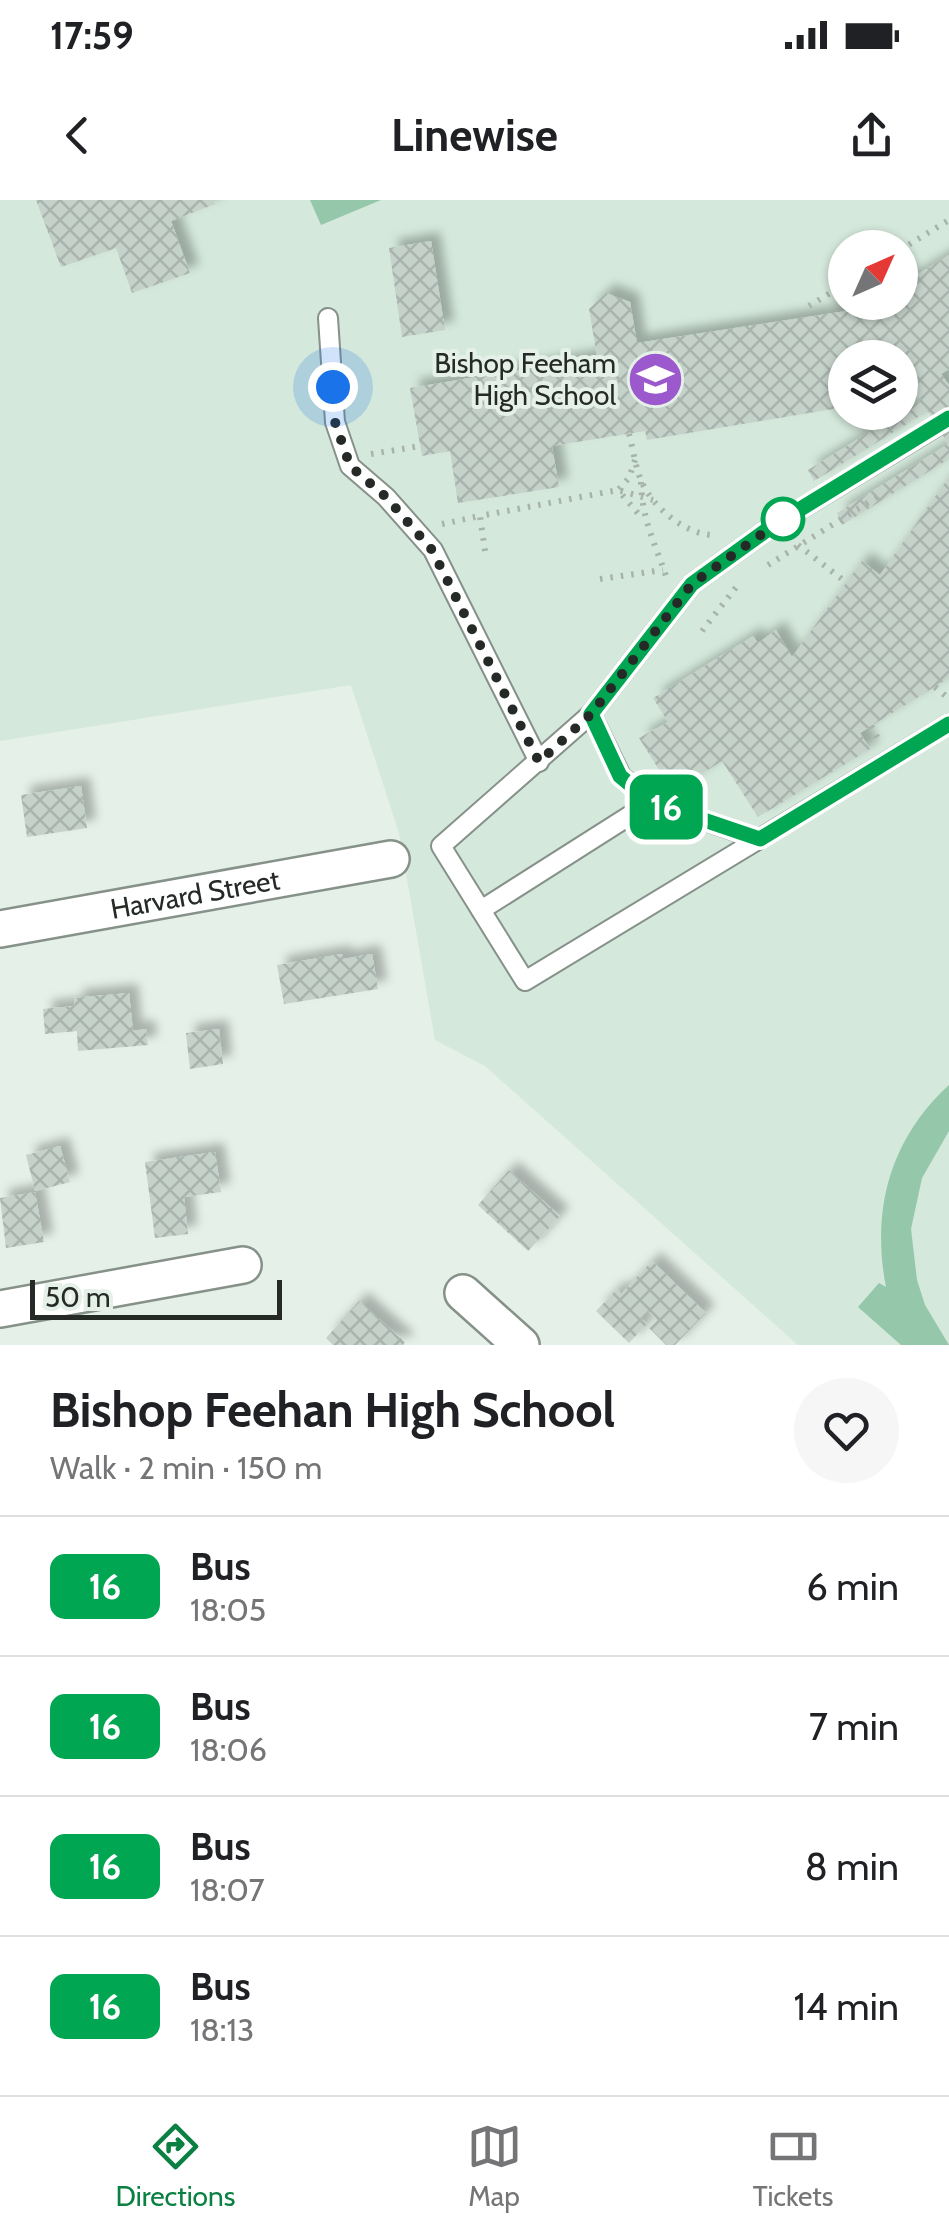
<!DOCTYPE html>
<html lang="en">
<head>
<meta charset="utf-8">
<style>
  :root { --surface:#fff; --page:#f6f6f6; --text:#202124; --muted:#757577; --line:#e0e0e0; --accent:#0b8043 }
  body { margin:0; font-family:Cabin,sans-serif; background:var(--page); color:var(--text); height:100vh; display:flex; flex-direction:column; font-size:38px; white-space:nowrap }
  * { box-sizing:border-box; margin:0 }
  p { font-size:32px; color:var(--muted) }
  .icon { flex:none; width:55px; height:55px; fill:none; stroke:currentColor; stroke-width:2; stroke-linecap:round; stroke-linejoin:round }
  .map { position:relative; height:1145px; overflow:hidden }
  .panel { display:flex; flex-direction:column; background:var(--surface); flex:1 }
  .panel>* { flex:none }
  .badge { padding:0 20px; border-radius:15px; font-size:35px; line-height:65px }
  .needle { width:65px; rotate:45deg }
  .fabs { position:absolute; left:828px; top:30px; display:grid; gap:20px }
  .fabs a { display:grid; place-items:center; width:90px; height:90px; border-radius:50%; background:var(--surface); box-shadow:0 2px 8px #0004; font-size:50px }
  .scale { position:absolute; left:30px; bottom:25px; width:252px; box-sizing:border-box; padding-left:10px; border:5px solid #252a27; border-top:0; font-size:28px; line-height:35px; white-space:nowrap; color:#252a27; -webkit-text-stroke:8px #e4f0e8; paint-order:stroke }
  .you { position:absolute; width:50px; height:50px; margin:-25px; border:8px solid #fff; border-radius:50%; background:#1a73e8; box-shadow:0 0 0 15px #1a73e833 }
  .map>.badge { position:absolute; translate:-50% -50%; box-shadow:0 0 0 5px #fff }
  .round { display:grid; place-items:center; flex:none; width:105px; height:105px; border-radius:52px; background:var(--page) }
  .summary { display:flex; align-items:center; justify-content:space-between; height:170px; padding:0 50px }
  h1 { font-size:48px; font-weight:700; line-height:75px }
  ul { padding:0; list-style:none }
  li { display:flex; align-items:center; gap:30px; height:140px; padding:0 50px; border-top:2px solid var(--line) }
  li div { flex:1 }
  li b { display:block; font-size:38px }
  li em { font-style:normal }
  li .badge { min-width:110px; font-weight:700; text-align:center }
  .status { display:flex; justify-content:space-between; align-items:center; height:70px; padding:0 50px; background:var(--surface); direction:ltr }
  .status svg { height:28px; fill:currentColor }
  header { display:flex; justify-content:space-between; align-items:center; height:130px; padding:0 50px; background:var(--surface); font-size:45px; font-weight:700 }
  .tab-bar { display:flex; justify-content:space-around; align-items:center; height:140px; border-top:2px solid var(--line); background:var(--surface); font-size:28px; color:var(--muted) }
  .tab-bar a { display:grid; justify-items:center; gap:5px }
  .tab-bar .on { color:var(--accent) }
  .map>svg:first-child { display:block }
  .built { fill:#d4e8db; fill-rule:evenodd }
  .pitch { fill:#95c7aa }
  .building { fill:url(#building-cross-hatch); filter:url(#shadow) }
  .lines { fill:none; stroke-linecap:round; stroke-linejoin:round }
  .lane-casing { stroke:#859189; stroke-width:22 }
  .street-casing { stroke:#859189; stroke-width:40 }
  .path { stroke:#a9b3ad; stroke-width:6; stroke-dasharray:2.5 8; stroke-linecap:butt }
  .lane { stroke:#fff; stroke-width:18 }
  .street { stroke:#fff; stroke-width:35 }
  .line-casing { stroke:#fff; stroke-width:22 }
  .line { stroke:#00a651; stroke-width:15 }
  .walk { stroke:#252a27; stroke-width:10; stroke-dasharray:0 18 }
  .stop-dot { fill:#fff; stroke:#00a651; stroke-width:5 }
  .labels { text-anchor:middle; stroke-width:8; stroke-linejoin:round; paint-order:stroke }
  .poi-label { font-size:28px; fill:#252a27; stroke:#e4f0e8; text-anchor:end }
  .street-label { font-size:28px; fill:#252a27; stroke:#e4f0e8 }
</style>
</head>
<body>
<div class="status"><b>17:59</b><svg viewBox="0 0 49 12"><path d="M0 12V9h3v3zM5 12V6h3v6zM10 12V3h3v9zM15 12V0h3v12zM26 1h20v11H26zM47 4h2v5h-2z"/></svg></div>
<header><svg class="icon" aria-label="back" viewBox="0 0 24 24"><path d="M15 5l-7 7 7 7"/></svg>Linewise<svg class="icon" aria-label="share" viewBox="0 0 24 24"><path d="M12 15V3M7 8l5-5 5 5M5 13v7h14v-7"/></svg></header>
<div class="map">
<svg width="949" height="1145" viewBox="0 0 949 1145">
  <defs>
    <pattern id="building-cross-hatch" width="8" height="8" patternUnits="userSpaceOnUse" patternTransform="scale(2.5)"><rect width="8" height="8" fill="#c5d2ca"/><path d="M0 0l8 8M0 8l8-8" fill="none" stroke="#a9b4ae"/></pattern>
    <filter id="shadow"><feDropShadow dx="9" dy="-9" stdDeviation="5" flood-color="#0004"/></filter>
  </defs>
  <rect width="100%" height="100%" fill="#e4f0e8"/>
  <!-- built -->
  <path class="built" d="M0,0H949V1145H798L485,866L435,840L399,633L351,485L0,541ZM845,48H900V102H845ZM845,158H900V212H845Z"/>
  <!-- pitch -->
  <g class="pitch">
    <polygon points="310,0 381,0 321,25"/>
    <path d="M949,885V931L922,978L911,1029L917,1080L925,1105L949,1145H901L858,1107L879,1083L886,1087C871,1010 890,939 949,885Z"/>
  </g>
  <!-- building -->
  <g class="building">
    <polygon points="36,0 213,0 215,4 171,21 190,73 132,93 116,48 61,67"/>
    <polygon points="431,41 445,130 402,137 389,48"/>
    <polygon points="949,55 949,169 941,174 949,185 949,259 842,325 837,313 948,244 928,211 814,281 808,270 921,200 914,190 900,198 900,158 845,158 845,207 647,240 645,231 552,246 559,287 458,303 450,251 422,256 410,188 597,157 589,109 606,93 630,102 637,143 853,110 871,102 900,102 900,85"/>
    <polygon points="949,277 949,478 860,533 870,549 758,617 722,561 673,592 639,538 668,522 653,498 753,436 758,443 776,430 792,457 862,361 880,375"/>
    <polygon points="81,586 87,628 27,637 21,595"/>
    <polygon points="342,754 343,759 372,754 378,789 284,804 277,765"/>
    <polygon points="129,793 133,831 146,829 148,845 78,851 77,831 45,834 43,809 75,806 74,798"/>
    <polygon points="219,829 223,864 190,869 186,833"/>
    <polygon points="60,946 70,982 35,991 26,955"/>
    <polygon points="215,952 221,992 184,997 188,1034 155,1038 145,962"/>
    <polygon points="509,970 560,1016 528,1051 478,1005"/>
    <polygon points="35,992 44,1042 6,1048 0,998"/>
    <polygon points="652,1061 706,1113 675,1145 666,1145 649,1128 657,1120 648,1111 641,1118 647,1124 629,1143 596,1111 617,1089 621,1094"/>
    <polygon points="359,1101 405,1142 403,1145 333,1145 326,1138"/>
  </g>
  <g class="lines">
    <defs>
      <g id="lane">
        <polyline points="328,118 335,222 350,266 386,297 433,350 539,562"/>
        <polyline points="937,226 771,327 692,384 591,514 441,646 525,781 949,524"/>
        <polyline points="591,514 621,576 651,602 759,639"/>
        <polyline points="481,710 651,602"/>
      </g>
      <g id="street">
        <path id="s1" d="M0,729L391,659"/>
        <polyline points="463,1093 521,1145"/>
        <polyline points="0,1109 243,1065"/>
      </g>
    </defs>
    <!-- lane casing -->
    <use href="#lane" class="lane-casing"/>
    <!-- street casing -->
    <use href="#street" class="street-casing"/>
    <!-- path -->
    <g class="path">
      <polyline points="900,50 949,20"/>
      <polyline points="852,102 853,110"/>
      <polyline points="809,106 845,84"/>
      <path d="M629,234C633,248 635,266 641,280C651,306 685,335 714,335"/>
      <polyline points="371,254 420,246"/>
      <polyline points="635,260 629,278 618,290 642,318"/>
      <path d="M641,282C642,319 654,341 666,376"/>
      <polyline points="442,324 480,316"/>
      <polyline points="798,345 847,383"/>
      <polyline points="485,351 480,316 618,290 653,300"/>
      <polyline points="768,365 880,295"/>
      <polyline points="600,379 663,370"/>
      <polyline points="702,431 737,386"/>
      <polyline points="935,487 948,498"/>
      <polyline points="871,526 878,539"/>
    </g>
    <!-- lane -->
    <use href="#lane" class="lane"/>
    <!-- street -->
    <use href="#street" class="street"/>
  </g>
  <g class="lines">
    <defs>
      <polyline id="line" points="949,218 771,327 692,384 591,514 620,576 651,602 760,639 949,524"/>
    </defs>
    <!-- line casing -->
    <use href="#line" class="line-casing"/>
    <!-- line -->
    <use href="#line" class="line"/>
    <!-- walk -->
    <polyline class="walk" points="333,187 335,222 350,266 386,297 432,350 539,562 591,514 692,384 783,319"/>
  </g>
  <!-- icons -->
  <defs>
    <symbol id="school-disc" viewBox="-11 -11 22 22"><circle r="9.5" fill="#9c58cd" stroke="#e4f0e8"/><path d="M0-5L7-2L0 1L-7-2ZM-4 1L0 2.5L4 1V4Q0 6-4 4Z" fill="#fff"/></symbol>
  </defs>
  <g fill-rule="evenodd">
    <use href="#school-disc" x="624" y="148" width="63" height="63"/>
  </g>
  <!-- markers -->
  <circle class="stop-dot" cx="783" cy="319" r="20"/>
  <g class="labels">
    <!-- poi labels -->
    <g class="poi-label">
      <text x="616" y="173">Bishop Feeham<tspan x="616" dy="32">High School</tspan></text>
    </g>
    <!-- street labels -->
    <g class="street-label">
      <text dy="10" stroke="none"><textPath href="#s1" startOffset="198">Harvard Street</textPath></text>
    </g>
  </g>
</svg>
<div class="fabs">
<a><svg class="needle" viewBox="-14 -14 28 28"><path d="M0-13l5 13h-10z" fill="#e53935"/><path d="M0 13l5-13h-10z" fill="#757577"/></svg></a>
<a><svg class="icon" aria-label="layers" viewBox="0 0 24 24"><path d="M12 4l9 5-9 5-9-5zM3 14l9 5 9-5"/></svg></a>
</div>
<div class="scale">50 m</div>
<div class="you" style="left:333px;top:187px"></div>
<b class="badge" style="left:666px;top:607px;background:#00a651;color:#fff">16</b>
</div>
<section class="panel">
<div class="summary"><div><h1>Bishop Feehan High School</h1><p>Walk · 2 min · 150 m</p></div><a class="round"><svg class="icon" aria-label="heart" viewBox="0 0 24 24"><path d="M12 20l-8-8c-3-5 5-10 8-4 3-6 11-1 8 4z"/></svg></a></div>
<ul>
<li><span class="badge" style="background:#00a651;color:#fff">16</span><div><b>Bus</b><p>18:05</p></div><em>6 min</em></li>
<li><span class="badge" style="background:#00a651;color:#fff">16</span><div><b>Bus</b><p>18:06</p></div><em>7 min</em></li>
<li><span class="badge" style="background:#00a651;color:#fff">16</span><div><b>Bus</b><p>18:07</p></div><em>8 min</em></li>
<li><span class="badge" style="background:#00a651;color:#fff">16</span><div><b>Bus</b><p>18:13</p></div><em>14 min</em></li>
</ul>
</section>
<nav class="tab-bar">
<a class="on"><svg class="icon" aria-label="directions" viewBox="0 0 24 24"><path d="M12 3l9 9-9 9-9-9zM9 14v-3h6M13 9l2 2-2 2"/></svg>Directions</a>
<a><svg class="icon" aria-label="map" viewBox="0 0 24 24"><path d="M3 6l6-2 6 2 6-2v14l-6 2-6-2-6 2zM9 4v14M15 6v14"/></svg>Map</a>
<a><svg class="icon" aria-label="tickets" viewBox="0 0 24 24"><path d="M3 7h18v10H3zM15 7v10"/></svg>Tickets</a>
</nav>
</body>
</html>
